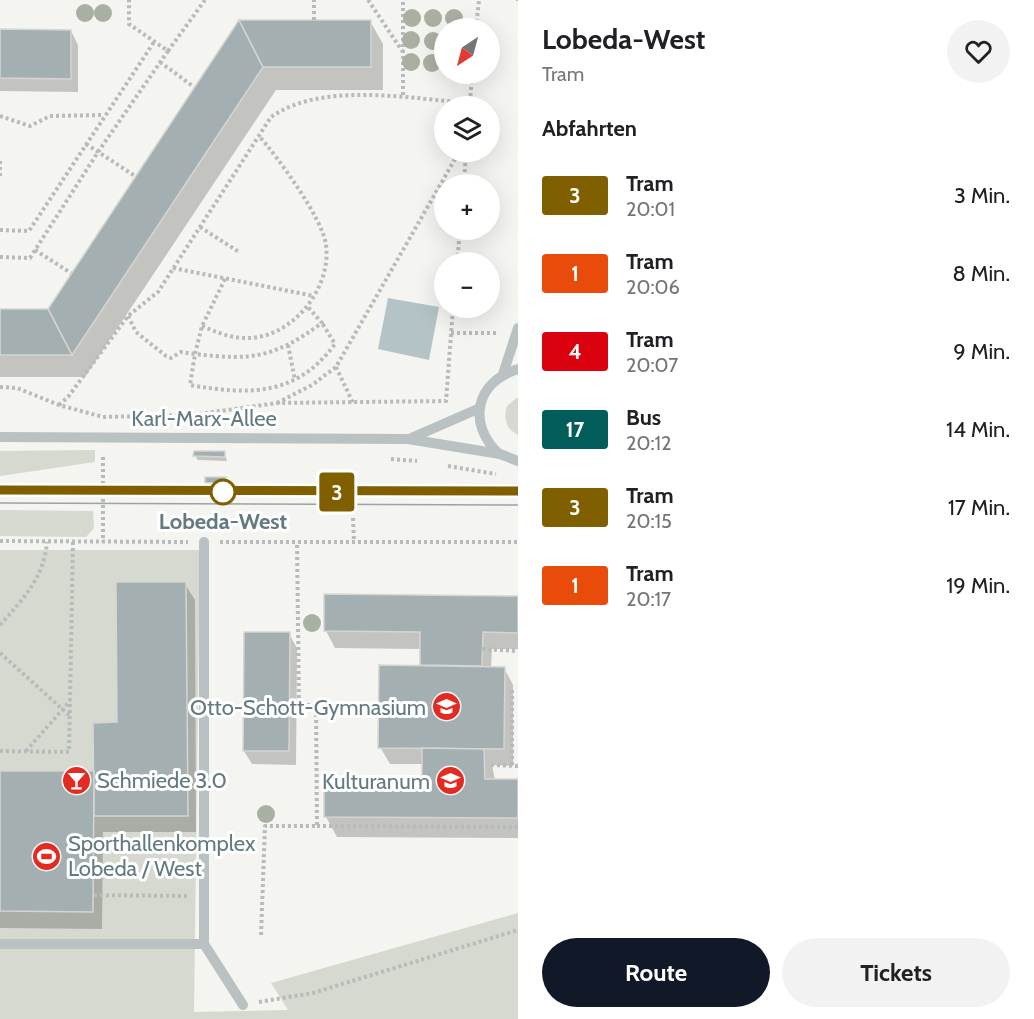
<!DOCTYPE html>
<html lang="de">
<head>
<meta charset="utf-8">
<style>
  :root { --surface:#fff; --page:#f2f2f2; --text:#202124; --muted:#757577; --accent:#111827 }
  body { margin:0; font-family:Cabin,sans-serif; background:var(--page); color:var(--text); height:100vh; display:flex; flex-direction:column; font-size:22px; white-space:nowrap }
  * { box-sizing:border-box; margin:0 }
  p { font-size:20px; color:var(--muted) }
  .icon { flex:none; width:33px; height:33px; fill:none; stroke:currentColor; stroke-width:2; stroke-linecap:round; stroke-linejoin:round }
  .map { position:relative; flex:1; overflow:hidden }
  .drawer { display:flex; flex-direction:column; background:var(--surface); width:516px }
  .drawer>* { flex:none }
  .badge { padding:0 12px; border-radius:4px; font-size:21px; line-height:39px }
  .needle { width:39px; rotate:216deg }
  .tools { position:absolute; left:434px; top:18px; display:grid; gap:12px }
  .tools a { display:grid; place-items:center; width:66px; height:66px; border-radius:50%; background:var(--surface); box-shadow:0 6px 24px #0002; font-size:30px }
  .map>.badge { position:absolute; translate:-50% -50%; box-shadow:0 0 0 3px #fff }
  h2 { padding:0 24px; font-size:22px; line-height:54px }
  .round { display:grid; place-items:center; flex:none; width:63px; height:63px; border-radius:32px; background:var(--page) }
  .headline { display:flex; align-items:center; justify-content:space-between; height:102px; padding:0 24px }
  h1 { font-size:28px; font-weight:700; line-height:45px }
  .button { display:flex; gap:12px; margin-top:auto; padding:12px 24px }
  .button a { flex:1; height:69px; border-radius:36px; background:var(--accent); color:#fff; font-size:24px; font-weight:700; line-height:69px; text-align:center }
  .button a+a { background:var(--page); color:var(--text) }
  ul { padding:0; list-style:none }
  li { display:flex; align-items:center; gap:18px; height:78px; padding:0 24px }
  li div { flex:1 }
  li b { display:block; font-size:22px }
  li em { font-style:normal }
  li .badge { min-width:66px; font-weight:700; text-align:center }
  main { display:flex; flex:1; min-height:0 }
  .map>svg:first-child { display:block }
  .green { fill:#d5d9cf }
  .water { fill:#b4c3c5 }
  .shadow { fill:#0003 }
  .building { fill:#a4afb2; stroke:#d5d5d3; stroke-width:1.5 }
  .lines { fill:none; stroke-linecap:round; stroke-linejoin:round }
  .path { stroke:#b7bbbc; stroke-width:4; stroke-dasharray:3 3; stroke-linecap:butt }
  .minor { stroke:#bac1c3; stroke-width:10 }
  .tram { stroke:#9aa4a7; stroke-width:1.5 }
  .tree { fill:#a9b0a2 }
  .line-casing { stroke:#fff; stroke-width:14 }
  .line { stroke:#7f5f00; stroke-width:9 }
  .stop-dot { fill:#fff; stroke:#7f5f00; stroke-width:3 }
  .labels { text-anchor:middle; stroke-width:6; stroke-linejoin:round; paint-order:stroke }
  .street-label { font-size:22px; fill:#637a81; stroke:#fff }
  .stop-label { font-size:22px; font-weight:bold; fill:#637a81; stroke:#fff }
  .poi-label { font-size:22px; fill:#637a81; stroke:#fff; text-anchor:end }
</style>
</head>
<body>
<main>
<div class="map">
<svg width="518" height="1019" viewBox="0 0 518 1019">
  <rect width="100%" height="100%" fill="#f4f4f0"/>
  <!-- green -->
  <g class="green">
    <path d="M518,397V435C506,429 503,419 507,406Z"/>
    <polygon points="95,450 95,462 0,476 0,451"/>
    <polygon points="0,510 93,511 94,528 86,537 0,536"/>
    <polygon points="0,550 200,550 194,1012 288,1010 271,983 518,913 518,1019 0,1019"/>
  </g>
  <!-- water -->
  <polygon class="water" points="388,298 439,307 429,360 378,349"/>
  <!-- shadow -->
  <g class="shadow">
    <polygon points="370,21 383,44 383,90 276,90 85,377 0,377 0,311 49,311 240,22"/>
    <polygon points="0,31 71,31 78,45 78,92 0,91"/>
    <polygon points="224,452 227,461 198,460 195,456"/>
    <polygon points="225,479 228,487 209,487 206,483"/>
    <polygon points="258,517 261,525 242,525 240,521"/>
    <polygon points="185,584 195,600 196,832 103,832 102,929 0,928 0,772 96,773"/>
    <polygon points="326,596 518,597 518,649 492,649 491,668 504,668 513,685 513,766 492,765 495,780 518,781 518,838 337,837 326,817 424,783 424,764 390,764 380,747 421,667 421,649 335,648 326,631"/>
    <polygon points="289,634 297,648 296,765 252,764 244,751"/>
  </g>
  <!-- building -->
  <g class="building">
    <polygon points="239,20 263,67 72,355 48,309"/>
    <polygon points="239,20 371,20 371,67 263,67"/>
    <polygon points="0,29 71,30 71,79 0,78"/>
    <polygon points="0,309 48,309 72,355 0,355"/>
    <polygon points="194,451 225,451 225,457 193,456"/>
    <rect x="205" y="477" width="21" height="6"/>
    <rect x="238" y="515" width="21" height="6"/>
    <polygon points="116,582 186,582 188,816 94,816 93,723 117,722"/>
    <polygon points="324,594 518,596 518,633 483,632 482,666 420,665 420,632 324,631"/>
    <polygon points="244,632 290,632 289,751 243,751"/>
    <polygon points="379,665 505,667 504,749 378,748"/>
    <polygon points="422,748 484,749 485,779 518,779 518,818 324,817 324,781 422,782"/>
    <polygon points="0,771 94,771 93,912 0,911"/>
  </g>
  <g class="lines">
    <!-- path -->
    <g class="path">
      <polyline points="368,0 403,52"/>
      <polyline points="518,0 518,1"/>
      <polyline points="314,20 314,0"/>
      <polyline points="476,28 479,0"/>
      <polyline points="168,51 205,0"/>
      <polyline points="160,62 194,87"/>
      <polyline points="403,95 403,0"/>
      <polyline points="0,116 30,126 50,116 104,115"/>
      <polyline points="86,144 135,176"/>
      <polyline points="0,161 0,178"/>
      <polyline points="464,184 466,152"/>
      <polyline points="200,227 239,252"/>
      <polyline points="0,230 29,231 154,42"/>
      <polyline points="35,250 71,273"/>
      <polyline points="0,257 30,258 98,152 168,51 129,24 129,0"/>
      <polyline points="457,262 460,230"/>
      <polyline points="173,268 314,296"/>
      <path d="M225,279L202,326L195,354C253,361 275,357 322,323L307,306"/>
      <path d="M128,316L136,332L166,356L171,358L181,352L195,354L190,385C248,395 296,397 335,344L322,323"/>
      <path d="M202,326C216,332 230,338 246,338C291,339 332,289 326,245C323,219 277,156 259,136"/>
      <polyline points="451,333 499,333"/>
      <polyline points="288,345 295,380"/>
      <polyline points="336,367 353,403"/>
      <polyline points="0,387 17,388 59,405 103,417 192,415 277,403 446,401 453,308"/>
      <polyline points="277,403 312,385 336,367 459,152"/>
      <path d="M59,405L68,397L128,316L158,292L271,117C322,81 411,99 470,103L472,74"/>
      <polyline points="103,457 103,542"/>
      <polyline points="391,459 417,461"/>
      <polyline points="448,466 496,474"/>
      <polyline points="353,518 354,542"/>
      <polyline points="0,541 188,542"/>
      <polyline points="220,542 518,542"/>
      <path d="M0,625C23,599 44,578 47,542"/>
      <polyline points="482,649 518,651"/>
      <polyline points="0,653 70,716"/>
      <polyline points="512,690 512,766"/>
      <polyline points="0,751 69,752 73,542"/>
      <polyline points="26,751 70,701"/>
      <polyline points="491,765 518,766"/>
      <polyline points="317,826 518,827"/>
      <polyline points="94,895 188,896"/>
      <polyline points="261,935 265,826 317,826 316,705 299,705 297,542"/>
      <polyline points="259,1002 313,993 518,930"/>
    </g>
    <!-- minor -->
    <g class="minor">
      <polyline points="503,374 518,328"/>
      <polyline points="0,437 408,439 500,454 518,461"/>
      <polyline points="409,439 480,408"/>
      <path d="M499,454C467,424 475,382 518,369"/>
      <polyline points="204,542 204,944"/>
      <polyline points="0,944 204,944 243,1005"/>
    </g>
    <!-- tram -->
    <g class="tram">
      <polyline points="0,490 518,491"/>
      <polyline points="0,503 518,505"/>
    </g>
  </g>
  <!-- trees -->
  <g class="tree">
    <circle cx="85" cy="13" r="9"/>
    <circle cx="103" cy="13" r="9"/>
    <circle cx="412" cy="18" r="9"/>
    <circle cx="433" cy="18" r="9"/>
    <circle cx="454" cy="18" r="9"/>
    <circle cx="411" cy="40" r="9"/>
    <circle cx="433" cy="41" r="9"/>
    <circle cx="411" cy="62" r="9"/>
    <circle cx="432" cy="63" r="9"/>
    <circle cx="312" cy="623" r="9"/>
    <circle cx="266" cy="814" r="9"/>
  </g>
  <g class="lines">
    <defs>
      <polyline id="line" points="0,490 518,491"/>
    </defs>
    <!-- line casing -->
    <use href="#line" class="line-casing"/>
    <!-- line -->
    <use href="#line" class="line"/>
  </g>
  <!-- icons -->
  <defs>
    <symbol id="school-disc" viewBox="-11 -11 22 22"><circle r="9.5" fill="#e32b22" stroke="#fff"/><path d="M0-5L7-2L0 1L-7-2ZM-4 1L0 2.5L4 1V4Q0 6-4 4Z" fill="#fff"/></symbol>
    <symbol id="bar-disc" viewBox="-11 -11 22 22"><circle r="9.5" fill="#e32b22" stroke="#fff"/><path d="M-6-5H6L.8 .8V4.5H3.5V6h-7V4.5H-.8V.8Z" fill="#fff"/></symbol>
    <symbol id="stadium-disc" viewBox="-11 -11 22 22"><circle r="9.5" fill="#e32b22" stroke="#fff"/><path d="M0-5a6.5 5 0 1 0 0 10a6.5 5 0 1 0 0-10ZM-3.5-1.8h7v3.6h-7Z" fill="#fff"/></symbol>
  </defs>
  <g fill-rule="evenodd">
    <use href="#school-disc" x="430" y="690" width="33" height="33"/>
    <use href="#bar-disc" x="60" y="764" width="33" height="33"/>
    <use href="#school-disc" x="434" y="764" width="33" height="33"/>
    <use href="#stadium-disc" x="30" y="840" width="33" height="33"/>
  </g>
  <!-- markers -->
  <circle class="stop-dot" cx="223" cy="492" r="12"/>
  <g class="labels">
    <!-- street labels -->
    <g class="street-label">
      <text x="204" y="426">Karl-Marx-Allee</text>
    </g>
    <!-- stop labels -->
    <g class="stop-label">
      <text x="223" y="529">Lobeda-West</text>
    </g>
    <!-- poi labels -->
    <g class="poi-label">
      <text x="426" y="715">Otto-Schott-Gymnasium</text>
      <text x="97" y="788" text-anchor="start">Schmiede 3.0</text>
      <text x="430" y="789">Kulturanum</text>
      <text x="68" y="851" text-anchor="start">Sporthallenkomplex<tspan x="68" dy="25">Lobeda / West</tspan></text>
    </g>
  </g>
</svg>
<div class="tools">
<a><svg class="needle" viewBox="-14 -14 28 28"><path d="M0-13l5 13h-10z" fill="#e53935"/><path d="M0 13l5-13h-10z" fill="#757577"/></svg></a>
<a><svg class="icon" aria-label="layers" viewBox="0 0 24 24"><path d="M12 4l9 5-9 5-9-5zM3 14l9 5 9-5"/></svg></a>
<a>+</a>
<a>−</a>
</div>
<b class="badge" style="left:337px;top:492px;background:#7f5f00;color:#fff">3</b>
</div>
<section class="drawer">
<div class="headline"><div><h1>Lobeda-West</h1><p>Tram</p></div><a class="round"><svg class="icon" aria-label="heart" viewBox="0 0 24 24"><path d="M12 20l-8-8c-3-5 5-10 8-4 3-6 11-1 8 4z"/></svg></a></div>
<h2>Abfahrten</h2>
<ul>
<li><span class="badge" style="background:#7f5f00;color:#fff">3</span><div><b>Tram</b><p>20:01</p></div><em>3 Min.</em></li>
<li><span class="badge" style="background:#e94c0a;color:#fff">1</span><div><b>Tram</b><p>20:06</p></div><em>8 Min.</em></li>
<li><span class="badge" style="background:#da020e;color:#fff">4</span><div><b>Tram</b><p>20:07</p></div><em>9 Min.</em></li>
<li><span class="badge" style="background:#005d5a;color:#fff">17</span><div><b>Bus</b><p>20:12</p></div><em>14 Min.</em></li>
<li><span class="badge" style="background:#7f5f00;color:#fff">3</span><div><b>Tram</b><p>20:15</p></div><em>17 Min.</em></li>
<li><span class="badge" style="background:#e94c0a;color:#fff">1</span><div><b>Tram</b><p>20:17</p></div><em>19 Min.</em></li>
</ul>
<div class="button"><a>Route</a><a>Tickets</a></div>
</section>
</main>
</body>
</html>
